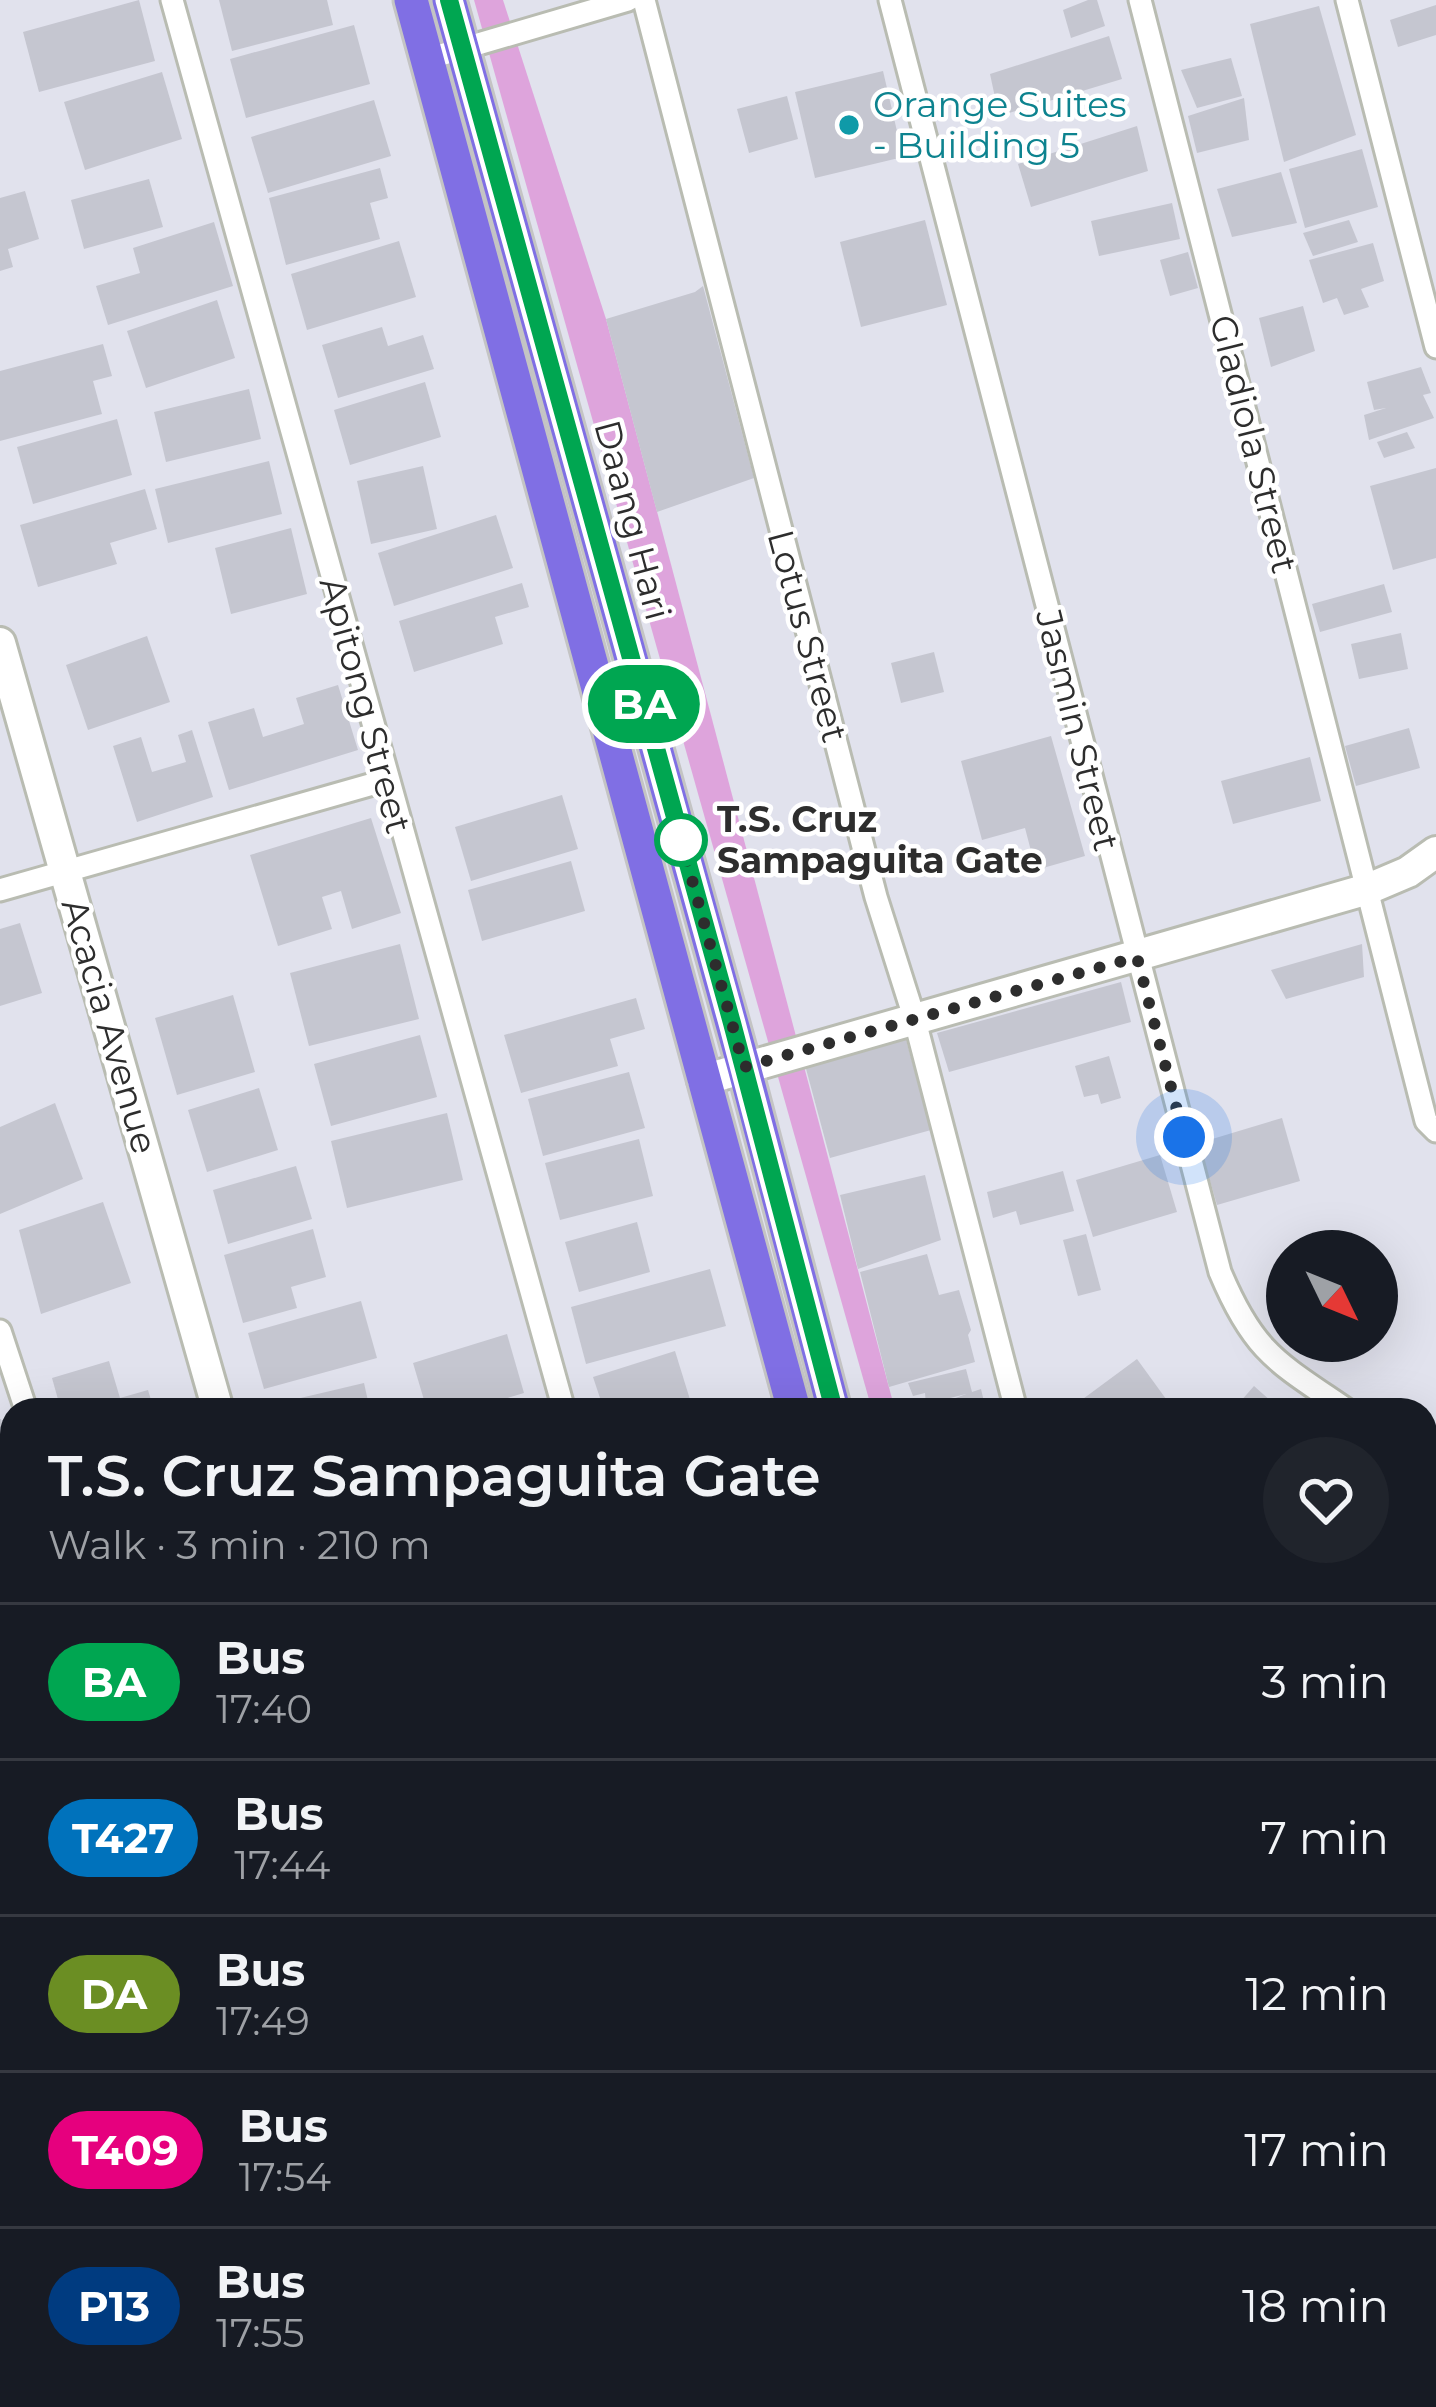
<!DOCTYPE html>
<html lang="en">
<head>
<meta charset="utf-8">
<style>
  :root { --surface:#171b24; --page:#20242c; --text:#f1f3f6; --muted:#9ea1a6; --line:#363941 }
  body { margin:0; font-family:Montserrat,sans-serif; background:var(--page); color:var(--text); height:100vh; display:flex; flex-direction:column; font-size:45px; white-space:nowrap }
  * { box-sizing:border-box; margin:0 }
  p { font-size:39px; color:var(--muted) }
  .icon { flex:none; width:66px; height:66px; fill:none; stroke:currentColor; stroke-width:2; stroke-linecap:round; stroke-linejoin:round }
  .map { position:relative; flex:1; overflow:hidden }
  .drawer { position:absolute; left:0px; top:1398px; width:1437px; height:1011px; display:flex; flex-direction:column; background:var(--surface); border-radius:36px 36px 0 0; box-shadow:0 12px 48px #0002 }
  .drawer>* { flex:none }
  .badge { padding:0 24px; border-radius:39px; font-size:42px; line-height:78px }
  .needle { width:78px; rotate:133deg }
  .tools { position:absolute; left:1266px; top:1230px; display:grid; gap:24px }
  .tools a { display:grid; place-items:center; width:132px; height:132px; border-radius:50%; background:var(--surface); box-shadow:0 12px 48px #0002; font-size:60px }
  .you { position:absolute; width:60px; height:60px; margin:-30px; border:9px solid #fff; border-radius:50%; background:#1a73e8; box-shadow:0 0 0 18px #1a73e833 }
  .map>.badge { position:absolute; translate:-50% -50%; box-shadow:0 0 0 6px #fff }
  .round { display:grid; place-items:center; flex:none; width:126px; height:126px; border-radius:63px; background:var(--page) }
  .headline { display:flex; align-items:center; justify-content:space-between; height:204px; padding:0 48px }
  h1 { font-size:57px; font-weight:600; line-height:90px }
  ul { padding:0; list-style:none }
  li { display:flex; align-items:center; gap:36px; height:156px; padding:0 48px; border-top:3px solid var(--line) }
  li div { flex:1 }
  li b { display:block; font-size:45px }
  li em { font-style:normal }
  li .badge { min-width:132px; font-weight:700; text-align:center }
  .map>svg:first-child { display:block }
  .green { fill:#dea4dc }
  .building { fill:#c5c6d0 }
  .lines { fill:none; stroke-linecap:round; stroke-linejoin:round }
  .lane-casing { stroke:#b9bcb2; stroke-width:16 }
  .street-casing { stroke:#b9bcb2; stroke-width:27 }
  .secondary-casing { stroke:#b9bcb2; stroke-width:36 }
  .primary-casing { stroke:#c4c4c4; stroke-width:39 }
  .lane { stroke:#fff; stroke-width:10 }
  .street { stroke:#fff; stroke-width:21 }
  .secondary { stroke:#fff; stroke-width:30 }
  .primary { stroke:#806fe4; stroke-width:33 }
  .line-casing { stroke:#fff; stroke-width:27 }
  .line { stroke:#00a651; stroke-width:18 }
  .walk { stroke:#2d2d2d; stroke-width:12; stroke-dasharray:0 21.6 }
  .culture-dot { fill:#0f9aa8; stroke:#fff; stroke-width:4.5 }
  .stop-dot { fill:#fff; stroke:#00a651; stroke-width:6 }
  .labels { text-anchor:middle; stroke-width:9; stroke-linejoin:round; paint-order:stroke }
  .culture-label { font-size:36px; fill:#0d838f; stroke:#fff; text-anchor:start }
  .street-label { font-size:36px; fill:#2d2d2d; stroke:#fff }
  .stop-label { font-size:36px; font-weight:bold; fill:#2d2d2d; stroke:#fff; text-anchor:start }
</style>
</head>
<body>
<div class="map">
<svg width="1436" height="2407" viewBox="0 0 1436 2407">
  <rect width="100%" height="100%" fill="#e1e2ed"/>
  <!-- green -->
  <g class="green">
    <polygon points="474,0 503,0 606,319 895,1410 872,1410"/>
    <polygon points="663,2397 818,2397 840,2407 637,2406"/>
  </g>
  <!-- building -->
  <g class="building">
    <polygon points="139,0 155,61 39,92 23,32"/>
    <polygon points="219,0 327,0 333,25 232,51"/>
    <polygon points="1088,0 1097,0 1105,26 1071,38 1063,10"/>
    <polygon points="1436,5 1436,35 1398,47 1390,20"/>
    <polygon points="1319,6 1356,135 1284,162 1250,24"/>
    <polygon points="354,25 370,84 246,118 230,59"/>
    <polygon points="1109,36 1122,79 999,116 990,74"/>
    <polygon points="1231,58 1242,96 1197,108 1181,70"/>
    <polygon points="883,71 903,157 815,178 795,92"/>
    <polygon points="162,72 182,139 85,170 64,102"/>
    <polygon points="787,96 798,139 749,153 737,109"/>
    <polygon points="1244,98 1249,140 1197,153 1188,116"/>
    <polygon points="374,100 391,156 268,193 251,137"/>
    <polygon points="1137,126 1148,171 1031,207 1018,164"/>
    <polygon points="1362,149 1378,207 1305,228 1289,169"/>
    <polygon points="380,168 388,198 370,203 380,239 286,265 269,198"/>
    <polygon points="1281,172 1297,223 1232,237 1217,189"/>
    <polygon points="149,179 163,227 84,249 71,200"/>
    <polygon points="25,191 39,239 8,249 13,267 0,271 0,198"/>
    <polygon points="1172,203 1180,239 1099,256 1091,221"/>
    <polygon points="925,220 947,305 861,327 840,242"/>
    <polygon points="1349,220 1358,242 1313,256 1303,233"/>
    <polygon points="214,222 233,286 108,325 96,286 140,273 133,248"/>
    <polygon points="399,241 416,297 307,330 291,274"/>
    <polygon points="1373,243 1384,281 1361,289 1369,307 1344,315 1337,298 1323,303 1309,260"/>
    <polygon points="1188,252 1198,288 1170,296 1160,260"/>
    <polygon points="703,286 754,478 657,512 606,319 695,292"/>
    <polygon points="217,300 235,358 146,388 127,331"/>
    <polygon points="1303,306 1315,351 1271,367 1259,318"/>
    <polygon points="382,327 388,346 423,335 434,369 338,398 322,345"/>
    <polygon points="103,344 112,376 93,381 102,414 0,441 0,371"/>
    <polygon points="1421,367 1431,393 1423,395 1434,418 1369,440 1364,415 1386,408 1374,410 1367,382"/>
    <polygon points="425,382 441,437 350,465 334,410"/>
    <polygon points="249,389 261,439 166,462 154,412"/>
    <polygon points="117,419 132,475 33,504 17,447"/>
    <polygon points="1407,432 1415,448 1384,458 1377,442"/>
    <polygon points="269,461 282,514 168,543 155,489"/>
    <polygon points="423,466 437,529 371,544 357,481"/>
    <polygon points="1436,468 1436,558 1393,570 1370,486"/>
    <polygon points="145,489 157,529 110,543 117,564 38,587 20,525"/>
    <polygon points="496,515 513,568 394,606 378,553"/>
    <polygon points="291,528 307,594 231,614 215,548"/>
    <polygon points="522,583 529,607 495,617 503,644 414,672 399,621"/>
    <polygon points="1384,584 1392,612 1320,632 1312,604"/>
    <polygon points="1401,633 1408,669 1359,679 1351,644"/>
    <polygon points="147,636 170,702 88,730 66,665"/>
    <polygon points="934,652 944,692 901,703 891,663"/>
    <polygon points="338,685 358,750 229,790 208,722 254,708 263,737 304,724 296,698"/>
    <polygon points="1409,728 1420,768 1356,786 1345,746"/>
    <polygon points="192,730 213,797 137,822 113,746 141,737 152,772 186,762 178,735"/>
    <polygon points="1051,736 1085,856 1036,870 1025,828 982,840 961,761"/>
    <polygon points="1310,757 1321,801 1233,824 1221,781"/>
    <polygon points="562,795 578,849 471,881 455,827"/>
    <polygon points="371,818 401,913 352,929 341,891 322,897 332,929 278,946 250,855"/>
    <polygon points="571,861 585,911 482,941 468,890"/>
    <polygon points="20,923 42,993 0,1006 0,929"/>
    <polygon points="400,944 419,1019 309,1046 290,973"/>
    <polygon points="1362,944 1364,977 1286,999 1271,970"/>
    <polygon points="1121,982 1131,1022 949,1072 937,1033"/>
    <polygon points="233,995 255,1072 177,1095 155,1018"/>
    <polygon points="636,998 645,1029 610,1039 618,1066 521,1093 504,1035"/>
    <polygon points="420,1035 437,1097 331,1126 314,1064"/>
    <polygon points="905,1036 931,1130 830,1158 805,1065"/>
    <polygon points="1109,1056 1121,1098 1101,1104 1098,1094 1084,1097 1075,1066"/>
    <polygon points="629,1072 645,1128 543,1156 528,1099"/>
    <polygon points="259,1088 278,1150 207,1172 188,1110"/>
    <polygon points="55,1103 83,1179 0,1214 0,1127"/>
    <polygon points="447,1113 463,1180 347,1208 331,1141"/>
    <polygon points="1282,1118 1300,1181 1217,1205 1199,1143"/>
    <polygon points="639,1139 653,1196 560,1220 545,1163"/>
    <polygon points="1160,1155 1177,1212 1093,1237 1076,1180"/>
    <polygon points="296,1166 312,1219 228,1244 213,1190"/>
    <polygon points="1063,1171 1074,1211 1020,1225 1016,1211 993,1218 987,1192"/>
    <polygon points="925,1175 941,1240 858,1269 840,1195"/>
    <polygon points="103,1202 131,1283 41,1314 19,1230"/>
    <polygon points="637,1222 650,1272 579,1292 565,1242"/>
    <polygon points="313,1229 326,1277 291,1287 297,1308 243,1323 224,1255"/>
    <polygon points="1086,1234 1101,1290 1078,1296 1063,1240"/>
    <polygon points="927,1254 939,1295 959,1290 971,1330 968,1335 975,1362 889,1387 860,1272"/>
    <polygon points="710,1269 726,1326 586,1364 571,1307"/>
    <polygon points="361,1301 377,1358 264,1389 248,1333"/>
    <polygon points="507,1334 524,1393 468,1410 427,1410 413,1363"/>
    <polygon points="1329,1341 1361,1341 1351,1355"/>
    <polygon points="675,1351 692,1406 681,1410 604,1410 593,1377"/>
    <polygon points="1137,1359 1174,1410 1068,1410"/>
    <polygon points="109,1361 120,1398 148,1390 154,1410 61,1410 52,1378"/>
    <polygon points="966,1369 972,1392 981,1389 986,1410 925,1410 966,1394 926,1404 925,1393 913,1396 908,1383"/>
    <polygon points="364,1383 370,1410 277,1410 275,1404"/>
    <polygon points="1254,1386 1281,1410 1233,1410"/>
    <polygon points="1,1419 12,1468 0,1471 0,1419"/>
    <polygon points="12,1505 12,1573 0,1577 0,1509"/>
    <polygon points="12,1588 12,1678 0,1681 0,1592"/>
    <polygon points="1425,1597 1436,1601 1436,1798 1425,1794"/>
    <polygon points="12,1698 12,1774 0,1779 0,1701"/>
    <polygon points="12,1781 12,1875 0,1879 0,1785"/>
    <polygon points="1425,1812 1436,1816 1436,1861 1429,1880 1425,1878"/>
    <polygon points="0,1938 12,1957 12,1992 0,1999"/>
    <polygon points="12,2020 12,2135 0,2142 0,2027"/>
    <polygon points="12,2328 12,2397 46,2397 27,2407 0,2407 0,2335"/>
    <polygon points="212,2397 334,2397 337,2402 329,2407 213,2407 208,2399"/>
  </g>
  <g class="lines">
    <defs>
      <g id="lane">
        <polyline points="1220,2397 1233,2407"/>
        <polyline points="1338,2397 1344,2407"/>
      </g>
      <g id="street">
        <polyline points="172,0 564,1410"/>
        <polyline points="644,0 876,897 914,1017 1016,1410"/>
        <path d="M890,0L1220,1272C1254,1353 1277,1362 1347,1410"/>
        <polyline points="1140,0 1426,1121 1436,1131"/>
        <polyline points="1347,0 1436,347"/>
        <polyline points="427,59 628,0"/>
        <polyline points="0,890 387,780"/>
        <polyline points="0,1331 26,1410"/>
        <polyline points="1425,1464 1436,1471"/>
        <polyline points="1425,1526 1436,1496"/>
        <polyline points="0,2219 12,2238"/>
        <polyline points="127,2407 143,2397"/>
      </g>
      <g id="secondary">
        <polyline points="0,643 218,1410"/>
        <polyline points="703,1080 1368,889 1408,872 1436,852"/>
        <polyline points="865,2397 880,2407"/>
        <polyline points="955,2397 967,2407"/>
        <polyline points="469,2407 483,2397"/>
        <polyline points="566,2407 582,2397"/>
      </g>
      <g id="primary">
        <polyline points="411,0 794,1410"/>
        <polyline points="449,0 744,1067 834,1410"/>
        <polyline points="1425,2152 1436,2161"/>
        <polyline points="1425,2199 1436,2207"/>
      </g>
    </defs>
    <!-- lane casing -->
    <use href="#lane" class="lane-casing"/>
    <!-- street casing -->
    <use href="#street" class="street-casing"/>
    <!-- secondary casing -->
    <use href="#secondary" class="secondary-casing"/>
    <!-- primary casing -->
    <use href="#primary" class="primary-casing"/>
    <!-- lane -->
    <use href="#lane" class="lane"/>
    <!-- street -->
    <use href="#street" class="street"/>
    <!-- secondary -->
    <use href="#secondary" class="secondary"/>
    <!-- primary -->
    <use href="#primary" class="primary"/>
  </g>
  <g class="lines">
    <defs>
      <polyline id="line" points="449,0 732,1023 834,1410"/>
    </defs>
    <!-- line casing -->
    <use href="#line" class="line-casing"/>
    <!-- line -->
    <use href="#line" class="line"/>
    <!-- walk -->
    <polyline class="walk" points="681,840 744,1067 1137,957 1184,1137"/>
  </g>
  <!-- markers -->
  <circle class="culture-dot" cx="849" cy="125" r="12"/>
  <circle class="stop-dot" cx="681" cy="840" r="24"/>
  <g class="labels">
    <!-- culture labels -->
    <g class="culture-label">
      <text x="873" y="117">Orange Suites<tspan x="873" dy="41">- Building 5</tspan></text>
    </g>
    <!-- street labels -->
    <g class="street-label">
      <text transform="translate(1254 444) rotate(76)" y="13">Gladiola Street</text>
      <text transform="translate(633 520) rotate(75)" y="13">Daang Hari</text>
      <text transform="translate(808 636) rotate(75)" y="13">Lotus Street</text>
      <text transform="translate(366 705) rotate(75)" y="13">Apitong Street</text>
      <text transform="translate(1078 730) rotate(76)" y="13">Jasmin Street</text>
      <text transform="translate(110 1026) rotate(74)" y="13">Acacia Avenue</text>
    </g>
    <!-- stop labels -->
    <g class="stop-label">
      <text x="717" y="832">T.S. Cruz<tspan x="717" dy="41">Sampaguita Gate</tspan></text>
    </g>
  </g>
</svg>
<div class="tools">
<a><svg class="needle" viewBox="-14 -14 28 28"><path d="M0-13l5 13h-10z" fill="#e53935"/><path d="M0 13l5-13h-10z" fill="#9ea1a6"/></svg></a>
</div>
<div class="you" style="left:1184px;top:1137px"></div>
<b class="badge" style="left:644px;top:704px;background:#00a651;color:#fff">BA</b>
<section class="drawer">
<div class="headline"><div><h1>T.S. Cruz Sampaguita Gate</h1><p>Walk · 3 min · 210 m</p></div><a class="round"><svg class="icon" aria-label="heart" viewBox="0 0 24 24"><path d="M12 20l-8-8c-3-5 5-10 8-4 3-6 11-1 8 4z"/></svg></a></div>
<ul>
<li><span class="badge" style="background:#00a651;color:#fff">BA</span><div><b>Bus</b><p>17:40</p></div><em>3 min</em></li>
<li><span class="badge" style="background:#0072bc;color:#fff">T427</span><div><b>Bus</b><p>17:44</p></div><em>7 min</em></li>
<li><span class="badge" style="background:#6b8e23;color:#fff">DA</span><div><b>Bus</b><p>17:49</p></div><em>12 min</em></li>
<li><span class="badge" style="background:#e6007e;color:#fff">T409</span><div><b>Bus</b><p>17:54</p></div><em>17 min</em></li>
<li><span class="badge" style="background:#003b80;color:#fff">P13</span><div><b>Bus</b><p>17:55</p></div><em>18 min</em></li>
</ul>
</section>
</div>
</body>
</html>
